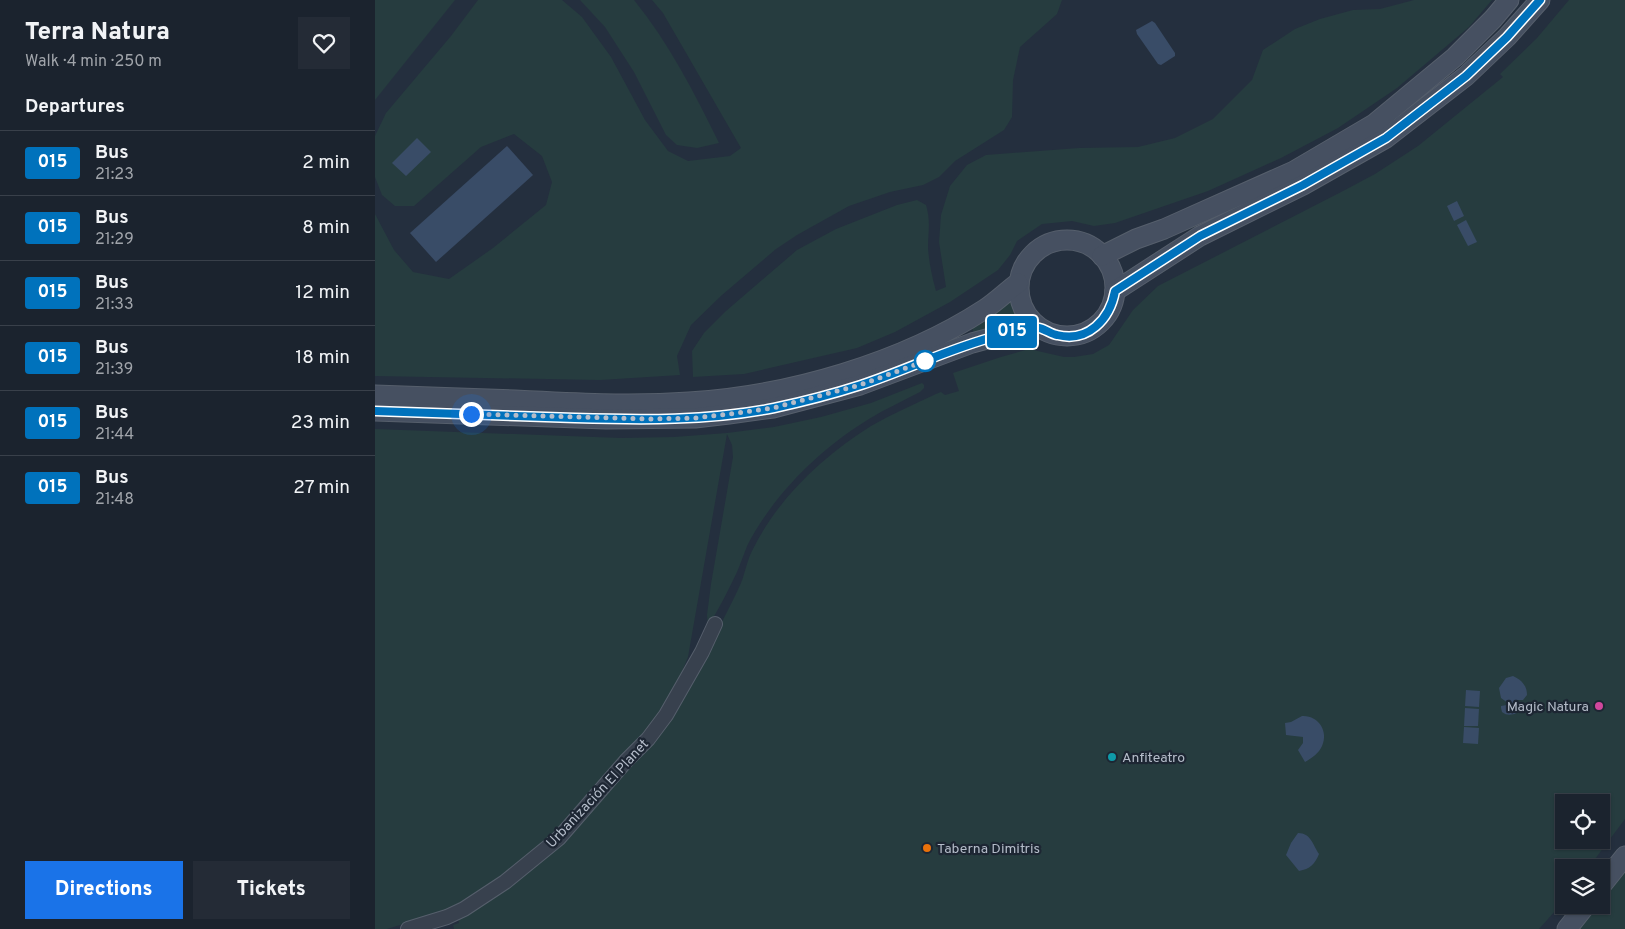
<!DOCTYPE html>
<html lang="en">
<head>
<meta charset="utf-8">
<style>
  :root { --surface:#1b232e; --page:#242b36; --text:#f1f3f6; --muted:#a0a4aa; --line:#39404a; --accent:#1a73e8 }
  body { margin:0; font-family:Overpass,sans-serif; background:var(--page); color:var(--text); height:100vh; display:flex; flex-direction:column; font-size:19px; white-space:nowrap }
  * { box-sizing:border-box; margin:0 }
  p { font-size:16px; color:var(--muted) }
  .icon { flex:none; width:28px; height:28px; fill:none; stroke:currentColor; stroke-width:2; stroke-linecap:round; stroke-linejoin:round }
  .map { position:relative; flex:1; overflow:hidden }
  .side { display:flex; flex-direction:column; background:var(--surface); width:375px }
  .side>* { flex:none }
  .badge { padding:0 10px; border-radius:4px; font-size:18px; line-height:32px }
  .tools { position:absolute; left:1180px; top:794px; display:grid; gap:10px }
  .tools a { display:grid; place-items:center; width:55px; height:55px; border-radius:0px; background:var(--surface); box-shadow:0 1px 4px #0004,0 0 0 1px var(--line); font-size:25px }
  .you { position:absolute; width:25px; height:25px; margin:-12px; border:4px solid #fff; border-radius:50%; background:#1a73e8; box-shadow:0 0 0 8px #1a73e833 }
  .map>.badge { position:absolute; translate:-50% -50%; box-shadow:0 0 0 2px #fff }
  h2 { padding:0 25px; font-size:19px; line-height:45px }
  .round { display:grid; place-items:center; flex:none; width:52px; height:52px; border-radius:0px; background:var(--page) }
  .overview { display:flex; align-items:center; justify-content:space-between; height:85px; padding:0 25px }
  h1 { font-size:24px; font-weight:800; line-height:38px }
  .primary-button { display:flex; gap:10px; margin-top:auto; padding:10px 25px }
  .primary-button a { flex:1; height:58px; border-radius:0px; background:var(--accent); color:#fff; font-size:20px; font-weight:800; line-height:58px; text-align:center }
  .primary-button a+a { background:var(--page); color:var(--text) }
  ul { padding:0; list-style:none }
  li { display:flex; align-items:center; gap:15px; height:65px; padding:0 25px; border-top:1px solid var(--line) }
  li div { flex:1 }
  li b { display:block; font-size:19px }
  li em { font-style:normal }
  li .badge { min-width:55px; font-weight:700; text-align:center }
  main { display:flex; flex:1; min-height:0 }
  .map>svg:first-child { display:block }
  .green { fill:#263c3f; fill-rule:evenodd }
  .water { fill:#394c67 }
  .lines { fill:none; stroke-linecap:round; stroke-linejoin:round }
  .minor-casing { stroke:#565f6c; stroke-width:16 }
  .secondary-casing { stroke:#565f6c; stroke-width:21 }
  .minor { stroke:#38414e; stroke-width:14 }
  .secondary { stroke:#465061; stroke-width:19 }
  .line-casing { stroke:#fff; stroke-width:11 }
  .line { stroke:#0072bc; stroke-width:8 }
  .walk { stroke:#b4bcc9; stroke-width:5; stroke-dasharray:0 9 }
  .stop-dot { fill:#fff; stroke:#0072bc; stroke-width:2.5 }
  .hotel-dot { fill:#d1479c; stroke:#1d2633; stroke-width:2 }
  .culture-dot { fill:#0f9aa8; stroke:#1d2633; stroke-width:2 }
  .food-dot { fill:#e8710a; stroke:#1d2633; stroke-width:2 }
  .labels { text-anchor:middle; stroke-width:4.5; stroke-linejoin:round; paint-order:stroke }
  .poi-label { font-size:14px; fill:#b4bcc9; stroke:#1d2633; text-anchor:start }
  .street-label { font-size:14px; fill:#b4bcc9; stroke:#1d2633 }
</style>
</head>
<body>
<main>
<section class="side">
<div class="overview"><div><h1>Terra Natura</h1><p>Walk · 4 min · 250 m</p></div><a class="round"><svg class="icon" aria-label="heart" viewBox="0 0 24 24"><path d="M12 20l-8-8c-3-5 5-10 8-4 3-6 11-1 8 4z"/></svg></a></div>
<h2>Departures</h2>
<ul>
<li><span class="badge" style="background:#0072bc;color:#fff">015</span><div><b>Bus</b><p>21:23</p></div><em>2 min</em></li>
<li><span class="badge" style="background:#0072bc;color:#fff">015</span><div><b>Bus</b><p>21:29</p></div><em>8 min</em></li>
<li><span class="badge" style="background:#0072bc;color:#fff">015</span><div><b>Bus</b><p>21:33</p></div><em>12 min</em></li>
<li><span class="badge" style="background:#0072bc;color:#fff">015</span><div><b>Bus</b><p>21:39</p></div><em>18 min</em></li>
<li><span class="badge" style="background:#0072bc;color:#fff">015</span><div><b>Bus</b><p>21:44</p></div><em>23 min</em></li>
<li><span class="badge" style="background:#0072bc;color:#fff">015</span><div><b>Bus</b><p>21:48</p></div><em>27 min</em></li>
</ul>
<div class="primary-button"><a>Directions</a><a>Tickets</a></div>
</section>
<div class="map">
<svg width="1250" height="929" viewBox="0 0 1250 929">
  <rect width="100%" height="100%" fill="#242f3e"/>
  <!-- green -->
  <g class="green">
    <polygon points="0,0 80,0 0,100"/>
    <polygon points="103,0 187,0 207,17 236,57 270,120 293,151 313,161 355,156 366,148 288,13 277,0 687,0 682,14 645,47 638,80 637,117 629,130 580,161 564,177 548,185 515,192 474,206 422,235 401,249 347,295 316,325 302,356 305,375 225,380 0,376 0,214 19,250 38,272 74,279 118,248 171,205 177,182 167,156 139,134 106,147 39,206 20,206 7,195 0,177 0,136 11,113 76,36"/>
    <path d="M205,0H259C294,43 320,94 344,143L322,148L302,145L291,135L259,72L230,27Z"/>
    <path d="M1039,0H1117L1094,27L1022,88L963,128L906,158L833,191L740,223L719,226L697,221L667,224L642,241L635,255L623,270L575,302L520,332L482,348L369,374L318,377L317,351L329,333L351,311L422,250L461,229L522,205L542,200L551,205C556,222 553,231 553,248C554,262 557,277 561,291L571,287L564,242L566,215L575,186L592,165L611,155L704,148L763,147L800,138L838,119L877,80L888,50L920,29L945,19L978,10L1005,9Z"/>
    <path d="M1194,0H1250V819L1214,867L1189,868V901L1164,929H79L78,925L84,923L83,919L121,896L158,868L180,850L208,820L344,633V628C351,613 359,599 366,583C370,573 372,561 377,551C402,499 448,456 496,426C517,414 540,404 561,394L566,392L570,395L584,391L578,373L626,357L654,349L689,357H699L718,354L734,345L758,310L783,286L970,190L1000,174L1043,146L1128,77L1125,74L1162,38ZM1189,802H1226V840H1189Z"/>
    <polygon points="639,300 645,316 650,321 600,335 596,326"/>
    <path d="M547,383L549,385V388L545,392C528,401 510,409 494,419C445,449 400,493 373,544C369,553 366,563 362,572C353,591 344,609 333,626L332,615L336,584L358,457L357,445L352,434L313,657L299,691L280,723L190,823L150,860L103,892L71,911L12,929H0V429L246,438L299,437L352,433L399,427L446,417L496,403Z"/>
    <polygon points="1250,872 1250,929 1205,929 1224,905 1226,905 1226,902"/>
  </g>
  <!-- water -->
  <g class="water">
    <polygon points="777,21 780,23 800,53 800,56 786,65 783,64 762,34 761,30"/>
    <polygon points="42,138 56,152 31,176 17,163"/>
    <polygon points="132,146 158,175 61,262 35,233"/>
    <polygon points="1082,201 1089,216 1079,221 1072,206"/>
    <polygon points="1091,220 1102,242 1093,246 1082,225"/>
    <path d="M1138,676C1147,680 1152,686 1152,695L1148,700H1140L1139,703L1144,706L1142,713C1137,715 1132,716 1127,712L1126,708V706L1132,705L1133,703L1126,698L1124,688L1131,678Z"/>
    <polygon points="1091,690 1105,691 1104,707 1090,706"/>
    <polygon points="1090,708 1104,709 1103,726 1089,726"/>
    <path d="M927,716C943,715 954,731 947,746C944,753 937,758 930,762L923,750L928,743V737L911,735L910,723L916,722Z"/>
    <polygon points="1089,727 1104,728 1103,744 1088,743"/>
    <path d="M923,833C936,833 938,845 944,854C940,864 935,869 924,871L911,855L916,843Z"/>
  </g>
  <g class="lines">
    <defs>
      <polyline id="minor" points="33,929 72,917 89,909 130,882 184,838 251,761 273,739 291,715 327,652 340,624"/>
      <g id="secondary">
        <circle cx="692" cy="288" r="48"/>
        <polyline points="727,256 761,239 789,229 919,171 999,124 1080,57 1118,19 1134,0"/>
        <polyline points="740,291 825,236 928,185 1011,138 1091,76 1132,37 1165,0"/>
        <path d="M0,395C47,397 93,398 140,400C198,403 256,406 314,402C413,396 527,363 610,309C622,301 632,291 643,283"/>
        <polyline points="0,411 231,419 320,418 354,414 398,408 485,385 597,343 645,330 663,327"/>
        <polyline points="1226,886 1250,856"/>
        <polyline points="1192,929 1211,905"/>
      </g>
    </defs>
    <!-- minor casing -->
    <use href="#minor" class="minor-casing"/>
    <!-- secondary casing -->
    <use href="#secondary" class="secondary-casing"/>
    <!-- minor -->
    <use href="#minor" class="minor"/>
    <!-- secondary -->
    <use href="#secondary" class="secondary"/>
  </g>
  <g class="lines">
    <defs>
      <path id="line" d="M0,411C67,413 133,416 200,418C266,420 334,421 399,408C427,402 458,394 486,385C532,370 575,348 622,336C633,333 654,325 664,328C670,329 676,334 682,335C713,343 735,319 740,291L825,236L928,185L1011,138L1091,76L1132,37L1165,0"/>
    </defs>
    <!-- line casing -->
    <use href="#line" class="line-casing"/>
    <!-- line -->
    <use href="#line" class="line"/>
    <!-- walk -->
    <polyline class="walk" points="96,414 278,419 320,418 354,414 398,408 485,385 550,361"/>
  </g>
  <!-- markers -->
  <circle class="stop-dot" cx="550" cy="361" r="10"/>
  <circle class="hotel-dot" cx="1224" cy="706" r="5"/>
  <circle class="culture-dot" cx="737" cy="757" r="5"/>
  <circle class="food-dot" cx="552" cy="848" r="5"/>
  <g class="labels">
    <!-- poi labels -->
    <g class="poi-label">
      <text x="1214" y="711" text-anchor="end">Magic Natura</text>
      <text x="747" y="762">Anfiteatro</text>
      <text x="562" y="853">Taberna Dimitris</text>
    </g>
    <!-- street labels -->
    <g class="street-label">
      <text transform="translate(222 793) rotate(-47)" y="5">Urbanización El Planet</text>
    </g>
  </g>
</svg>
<div class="tools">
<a><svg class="icon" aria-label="locate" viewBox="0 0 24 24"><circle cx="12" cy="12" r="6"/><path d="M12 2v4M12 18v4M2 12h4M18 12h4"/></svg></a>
<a><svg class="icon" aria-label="layers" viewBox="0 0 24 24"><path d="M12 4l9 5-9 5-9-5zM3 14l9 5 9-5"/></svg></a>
</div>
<div class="you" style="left:96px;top:414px"></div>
<b class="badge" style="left:637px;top:332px;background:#0072bc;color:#fff">015</b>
</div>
</main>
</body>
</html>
